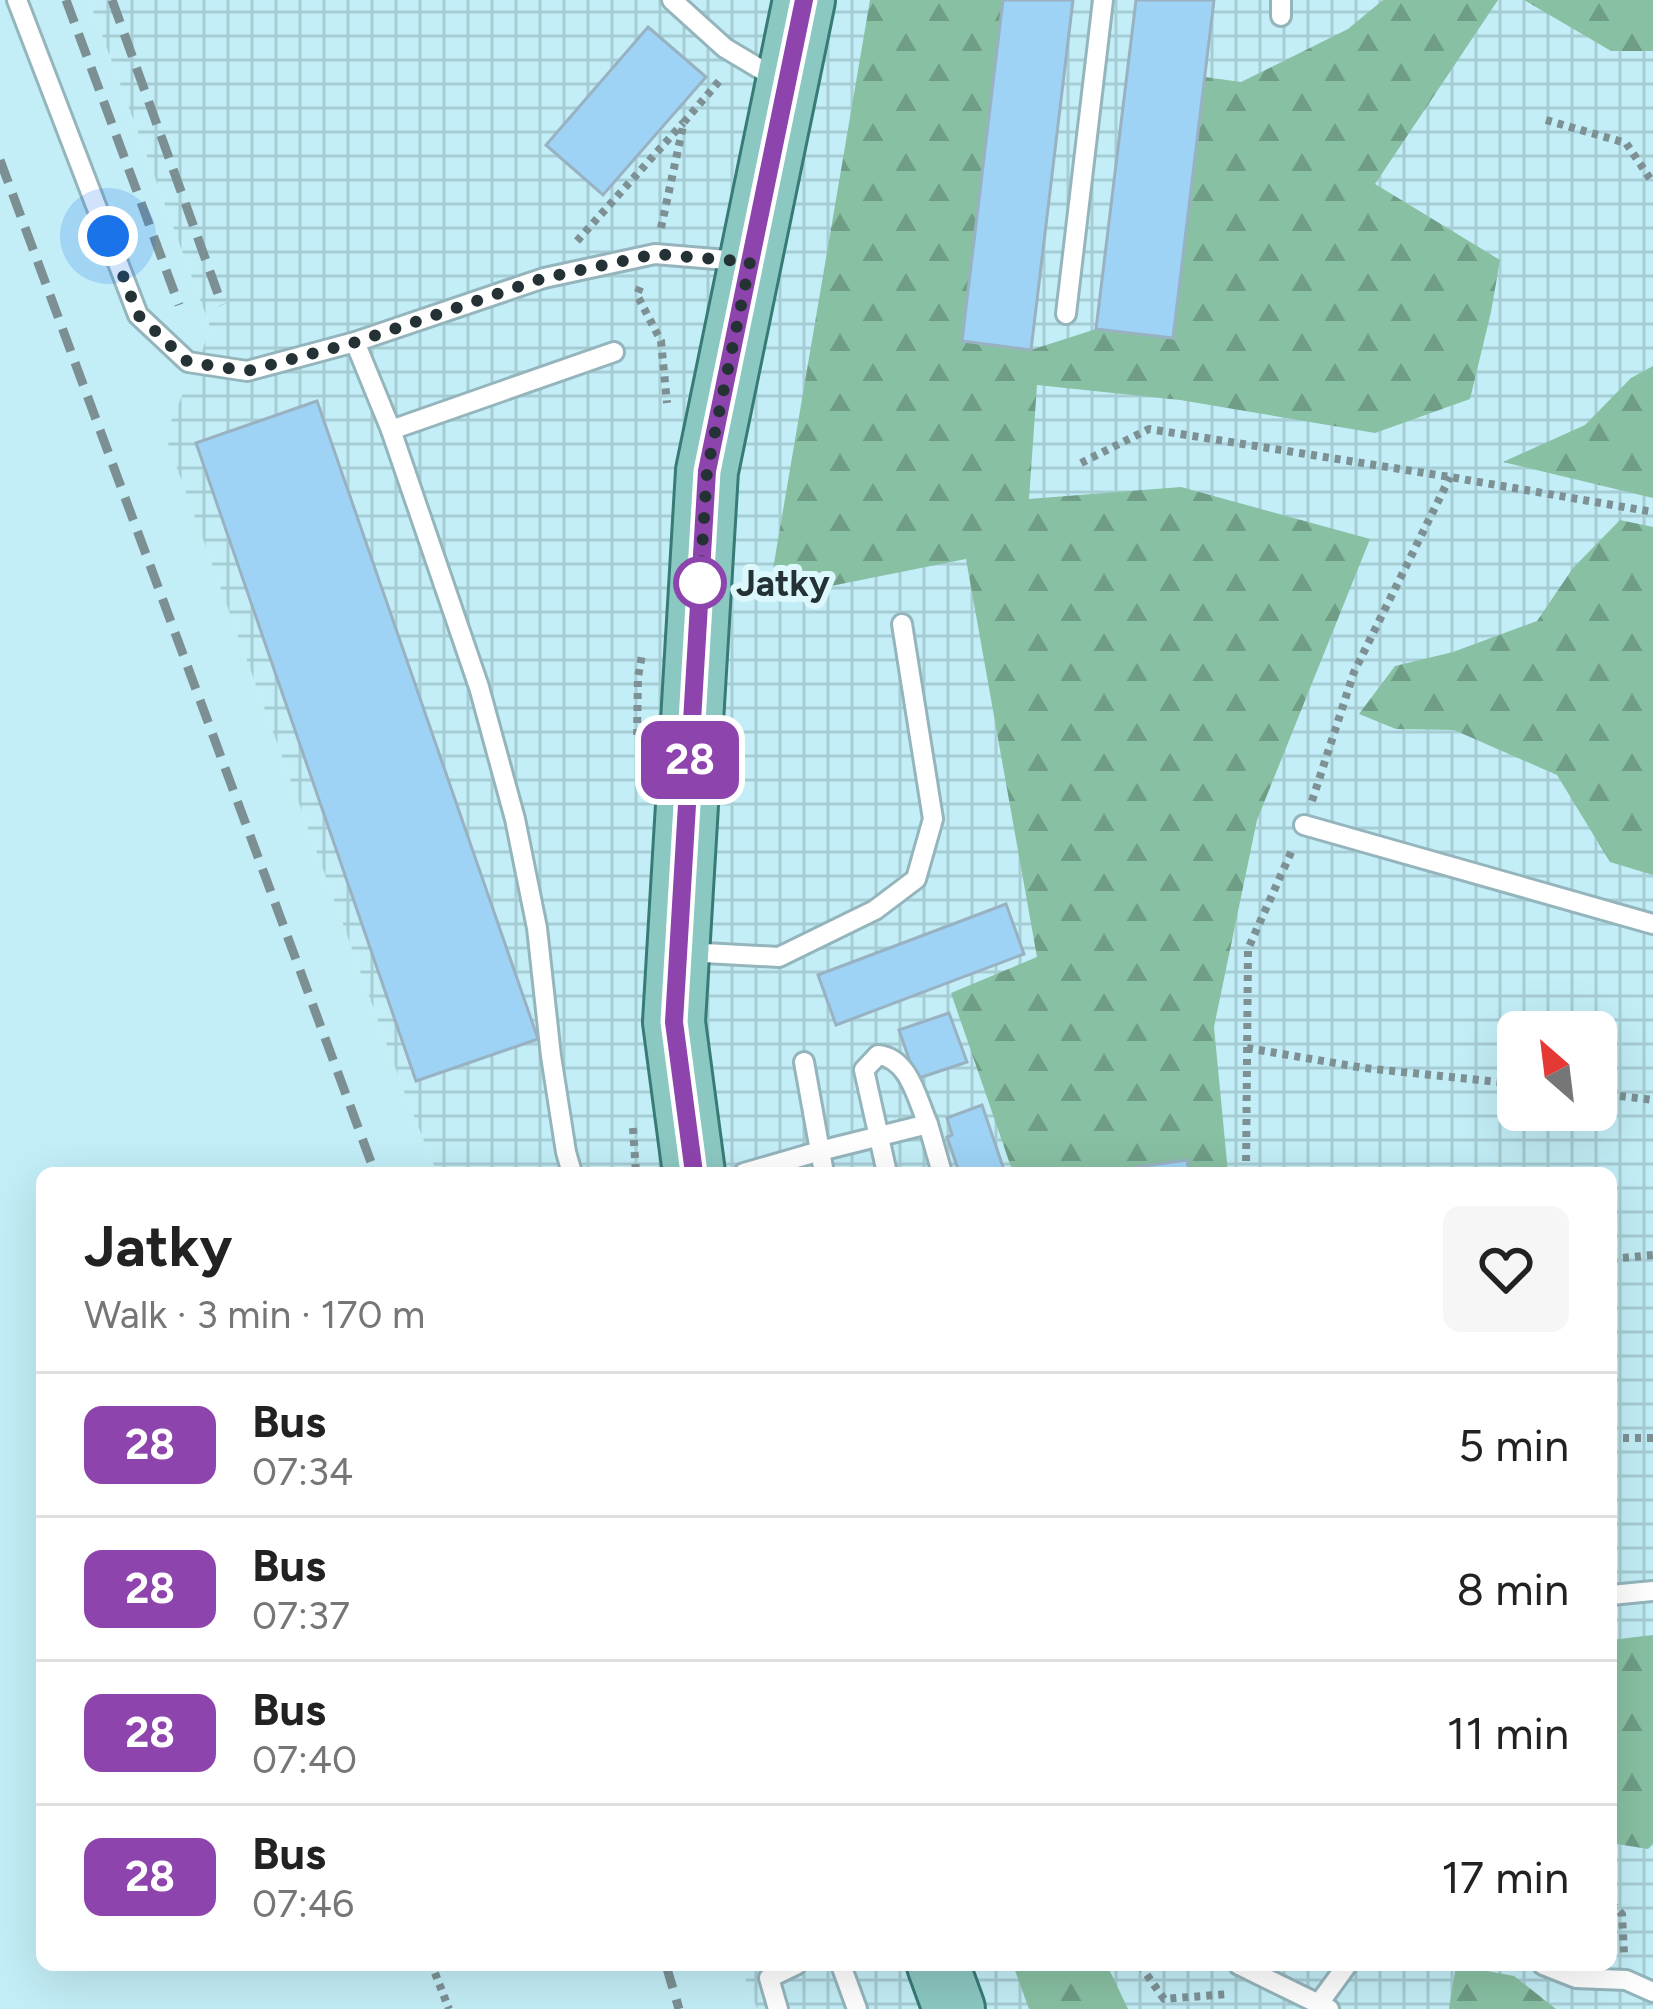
<!DOCTYPE html>
<html lang="en">
<head>
<meta charset="utf-8">
<style>
  :root { --surface:#fff; --page:#f6f6f6; --text:#222; --muted:#767676; --line:#e0e0e0 }
  body { margin:0; font-family:Figtree,sans-serif; background:var(--page); color:var(--text); height:100vh; display:flex; flex-direction:column; font-size:45px; white-space:nowrap }
  * { box-sizing:border-box; margin:0 }
  p { font-size:39px; color:var(--muted) }
  .icon { flex:none; width:66px; height:66px; fill:none; stroke:currentColor; stroke-width:2; stroke-linecap:round; stroke-linejoin:round }
  .map { position:relative; flex:1; overflow:hidden }
  .panel { position:absolute; left:36px; top:1167px; width:1581px; height:804px; display:flex; flex-direction:column; background:var(--surface); border-radius:18px; box-shadow:0 12px 48px #0002 }
  .panel>* { flex:none }
  .badge { padding:0 24px; border-radius:18px; font-size:42px; line-height:78px }
  .needle { width:78px; rotate:332deg }
  .tools { position:absolute; left:1497px; top:1011px; display:grid; gap:24px }
  .tools a { display:grid; place-items:center; width:120px; height:120px; border-radius:18px; background:var(--surface); box-shadow:0 12px 48px #0002; font-size:60px }
  .you { position:absolute; width:60px; height:60px; margin:-30px; border:9px solid #fff; border-radius:50%; background:#1a73e8; box-shadow:0 0 0 18px #1a73e833 }
  .map>.badge { position:absolute; translate:-50% -50%; box-shadow:0 0 0 6px #fff }
  .round { display:grid; place-items:center; flex:none; width:126px; height:126px; border-radius:18px; background:var(--page) }
  .headline { display:flex; align-items:center; justify-content:space-between; height:204px; padding:0 48px }
  h1 { font-size:57px; font-weight:700; line-height:90px }
  ul { padding:0; list-style:none }
  li { display:flex; align-items:center; gap:36px; height:144px; padding:0 48px; border-top:3px solid var(--line) }
  li div { flex:1 }
  li b { display:block; font-size:45px }
  li em { font-style:normal }
  li .badge { min-width:132px; font-weight:700; text-align:center }
  .map>svg:first-child { display:block }
  .built { fill:#c3eef7 }
  .industrial { fill:url(#industrial-grid); fill-rule:evenodd }
  .forest { fill:url(#forest-firs) }
  .building { fill:#9ed3f5; stroke:#99b2c2; stroke-width:3 }
  .lines { fill:none; stroke-linecap:round; stroke-linejoin:round }
  .lane-casing { stroke:#95b5bc; stroke-width:24 }
  .primary-casing { stroke:#377b77; stroke-width:66 }
  .path { stroke:#7d9195; stroke-width:8; stroke-dasharray:6 6; stroke-linecap:butt }
  .lane { stroke:#fff; stroke-width:18 }
  .primary { stroke:#8cc8c2; stroke-width:60 }
  .rail { stroke:#7c9094; stroke-width:9; stroke-dasharray:24 12; stroke-linecap:butt }
  .line-casing { stroke:#fff; stroke-width:27 }
  .line { stroke:#8e44ad; stroke-width:18 }
  .walk { stroke:#253235; stroke-width:12; stroke-dasharray:0 21.6 }
  .stop-dot { fill:#fff; stroke:#8e44ad; stroke-width:6 }
  .labels { text-anchor:middle; stroke-width:12; stroke-linejoin:round; paint-order:stroke }
  .stop-label { font-size:36px; font-weight:bold; fill:#253235; stroke:#ddf8fd; text-anchor:start }
</style>
</head>
<body>
<div class="map">
<svg width="1653" height="2009" viewBox="0 0 1653 2009">
  <defs>
    <pattern id="industrial-grid" width="8" height="8" patternUnits="userSpaceOnUse" patternTransform="scale(3)"><rect width="8" height="8" fill="#c3eef7"/><path d="M0 4h8M4 0v8" fill="none" stroke="#a7cdd4"/></pattern>
    <pattern id="forest-firs" width="22" height="20" patternUnits="userSpaceOnUse" patternTransform="scale(3)"><rect width="22" height="20" fill="#88c0a3"/><path d="M5 1l3.5 6h-7zM16 11l3.5 6h-7z" fill="#6f9d86"/></pattern>
  </defs>
  <rect width="100%" height="100%" fill="#ddf8fd"/>
  <!-- built -->
  <polygon class="built" points="0,0 89,0 211,329 166,436 403,1089 437,1173 42,1173 42,1965 740,1965 757,2009 0,2009"/>
  <!-- industrial -->
  <path class="industrial" d="M89,0H1653V2009H757L740,1965H1611V1173H437L403,1089L165,435L211,329ZM1518,1032H1596V1110H1518Z"/>
  <!-- forest -->
  <g class="forest">
    <polygon points="870,0 1003,0 962,340 1031,350 1096,329 1173,338 1205,77 1241,82 1348,29 1383,0 1498,0 1375,184 1500,260 1491,312 1470,399 1375,433 1180,400 1037,385 1029,499 1181,487 1370,539 1257,820 1214,1027 1228,1173 1013,1173 951,993 1037,957 966,559 786,595 772,575"/>
    <polygon points="1524,0 1653,0 1653,51 1611,51"/>
    <polygon points="1653,366 1653,498 1503,462 1585,425 1631,378"/>
    <polygon points="1620,520 1653,527 1653,875 1610,862 1557,775 1454,730 1396,729 1359,714 1395,666 1453,652 1537,621 1573,568"/>
    <polygon points="1653,1635 1653,1844 1648,1849 1611,1843 1611,1640"/>
    <polygon points="1013,1965 1107,1965 1128,2009 1029,2009"/>
    <polygon points="1456,1965 1514,1976 1556,2009 1449,2009"/>
  </g>
  <!-- building -->
  <g class="building">
    <polygon points="1003,0 1073,0 1031,350 962,341"/>
    <polygon points="1136,0 1214,0 1173,338 1096,329"/>
    <polygon points="648,27 706,77 603,195 546,145"/>
    <polygon points="317,401 538,1039 416,1081 196,443"/>
    <polygon points="1006,904 1024,954 836,1025 818,975"/>
    <polygon points="949,1013 967,1062 916,1079 899,1030"/>
    <polygon points="982,1105 1005,1173 959,1172 947,1137 952,1135 947,1118"/>
    <polygon points="1187,1160 1189,1173 1138,1173 1137,1167"/>
  </g>
  <g class="lines">
    <defs>
      <g id="lane">
        <polyline points="17,0 138,315 188,362 247,371 355,342 544,278 655,254 739,261"/>
        <polyline points="672,0 725,48 777,79"/>
        <polyline points="1281,0 1281,16"/>
        <polyline points="1066,314 1103,0"/>
        <polyline points="355,342 391,430 479,687 515,819 537,928 551,1056 566,1152 572,1173"/>
        <polyline points="391,430 614,352"/>
        <polyline points="1304,825 1653,924"/>
        <polyline points="686,952 779,957 875,910 916,879 933,819 902,624"/>
        <polyline points="804,1062 824,1173"/>
        <polyline points="744,1173 820,1151 928,1124 942,1173"/>
        <path d="M887,1173L864,1070L878,1055C909,1058 917,1099 928,1124"/>
        <polyline points="1611,1595 1653,1591"/>
        <polyline points="841,1965 857,2009"/>
        <polyline points="1239,1965 1329,2009"/>
        <polyline points="1543,1965 1576,1978 1626,1980 1653,1992"/>
        <polyline points="1320,2002 1347,1965"/>
        <polyline points="778,2009 769,1978 796,1965"/>
      </g>
      <g id="primary">
        <polyline points="694,1173 674,1022 707,471 804,0"/>
        <polyline points="938,1965 954,2009"/>
      </g>
    </defs>
    <!-- lane casing -->
    <use href="#lane" class="lane-casing"/>
    <!-- primary casing -->
    <use href="#primary" class="primary-casing"/>
    <!-- path -->
    <g class="path">
      <polyline points="1546,120 1626,143 1653,183"/>
      <polyline points="661,228 684,122 721,79"/>
      <polyline points="577,241 683,123"/>
      <polyline points="640,287 637,295 661,341 667,403"/>
      <polyline points="1081,463 1149,429 1450,477 1653,512"/>
      <polyline points="637,735 638,677 642,655"/>
      <polyline points="1312,801 1354,672 1450,477"/>
      <polyline points="1247,1048 1364,1068 1518,1084"/>
      <polyline points="1596,1093 1653,1100"/>
      <polyline points="633,1128 636,1173"/>
      <polyline points="1246,1173 1248,949 1293,848"/>
      <polyline points="1611,1259 1653,1255"/>
      <polyline points="1611,1438 1653,1438"/>
      <polyline points="1611,1903 1622,1914 1624,1954"/>
      <polyline points="1140,1965 1164,1999 1229,1994"/>
      <polyline points="435,1973 449,2009"/>
    </g>
    <!-- lane -->
    <use href="#lane" class="lane"/>
    <!-- primary -->
    <use href="#primary" class="primary"/>
    <!-- rail -->
    <g class="rail">
      <polyline points="66,0 179,305"/>
      <polyline points="112,0 222,305"/>
      <polyline points="0,160 375,1173"/>
      <polyline points="666,1965 679,2009"/>
    </g>
  </g>
  <g class="lines">
    <defs>
      <polyline id="line" points="694,1173 674,1022 707,471 804,0"/>
    </defs>
    <!-- line casing -->
    <use href="#line" class="line-casing"/>
    <!-- line -->
    <use href="#line" class="line"/>
    <!-- walk -->
    <polyline class="walk" points="108,236 138,315 188,362 247,371 356,342 544,278 655,254 750,262 707,471 700,583"/>
  </g>
  <!-- markers -->
  <circle class="stop-dot" cx="700" cy="583" r="24"/>
  <g class="labels">
    <!-- stop labels -->
    <g class="stop-label">
      <text x="736" y="596">Jatky</text>
    </g>
  </g>
</svg>
<div class="tools">
<a><svg class="needle" viewBox="-14 -14 28 28"><path d="M0-13l5 13h-10z" fill="#e53935"/><path d="M0 13l5-13h-10z" fill="#767676"/></svg></a>
</div>
<div class="you" style="left:108px;top:236px"></div>
<b class="badge" style="left:690px;top:760px;background:#8e44ad;color:#fff">28</b>
<section class="panel">
<div class="headline"><div><h1>Jatky</h1><p>Walk · 3 min · 170 m</p></div><a class="round"><svg class="icon" aria-label="heart" viewBox="0 0 24 24"><path d="M12 20l-8-8c-3-5 5-10 8-4 3-6 11-1 8 4z"/></svg></a></div>
<ul>
<li><span class="badge" style="background:#8e44ad;color:#fff">28</span><div><b>Bus</b><p>07:34</p></div><em>5 min</em></li>
<li><span class="badge" style="background:#8e44ad;color:#fff">28</span><div><b>Bus</b><p>07:37</p></div><em>8 min</em></li>
<li><span class="badge" style="background:#8e44ad;color:#fff">28</span><div><b>Bus</b><p>07:40</p></div><em>11 min</em></li>
<li><span class="badge" style="background:#8e44ad;color:#fff">28</span><div><b>Bus</b><p>07:46</p></div><em>17 min</em></li>
</ul>
</section>
</div>
</body>
</html>
